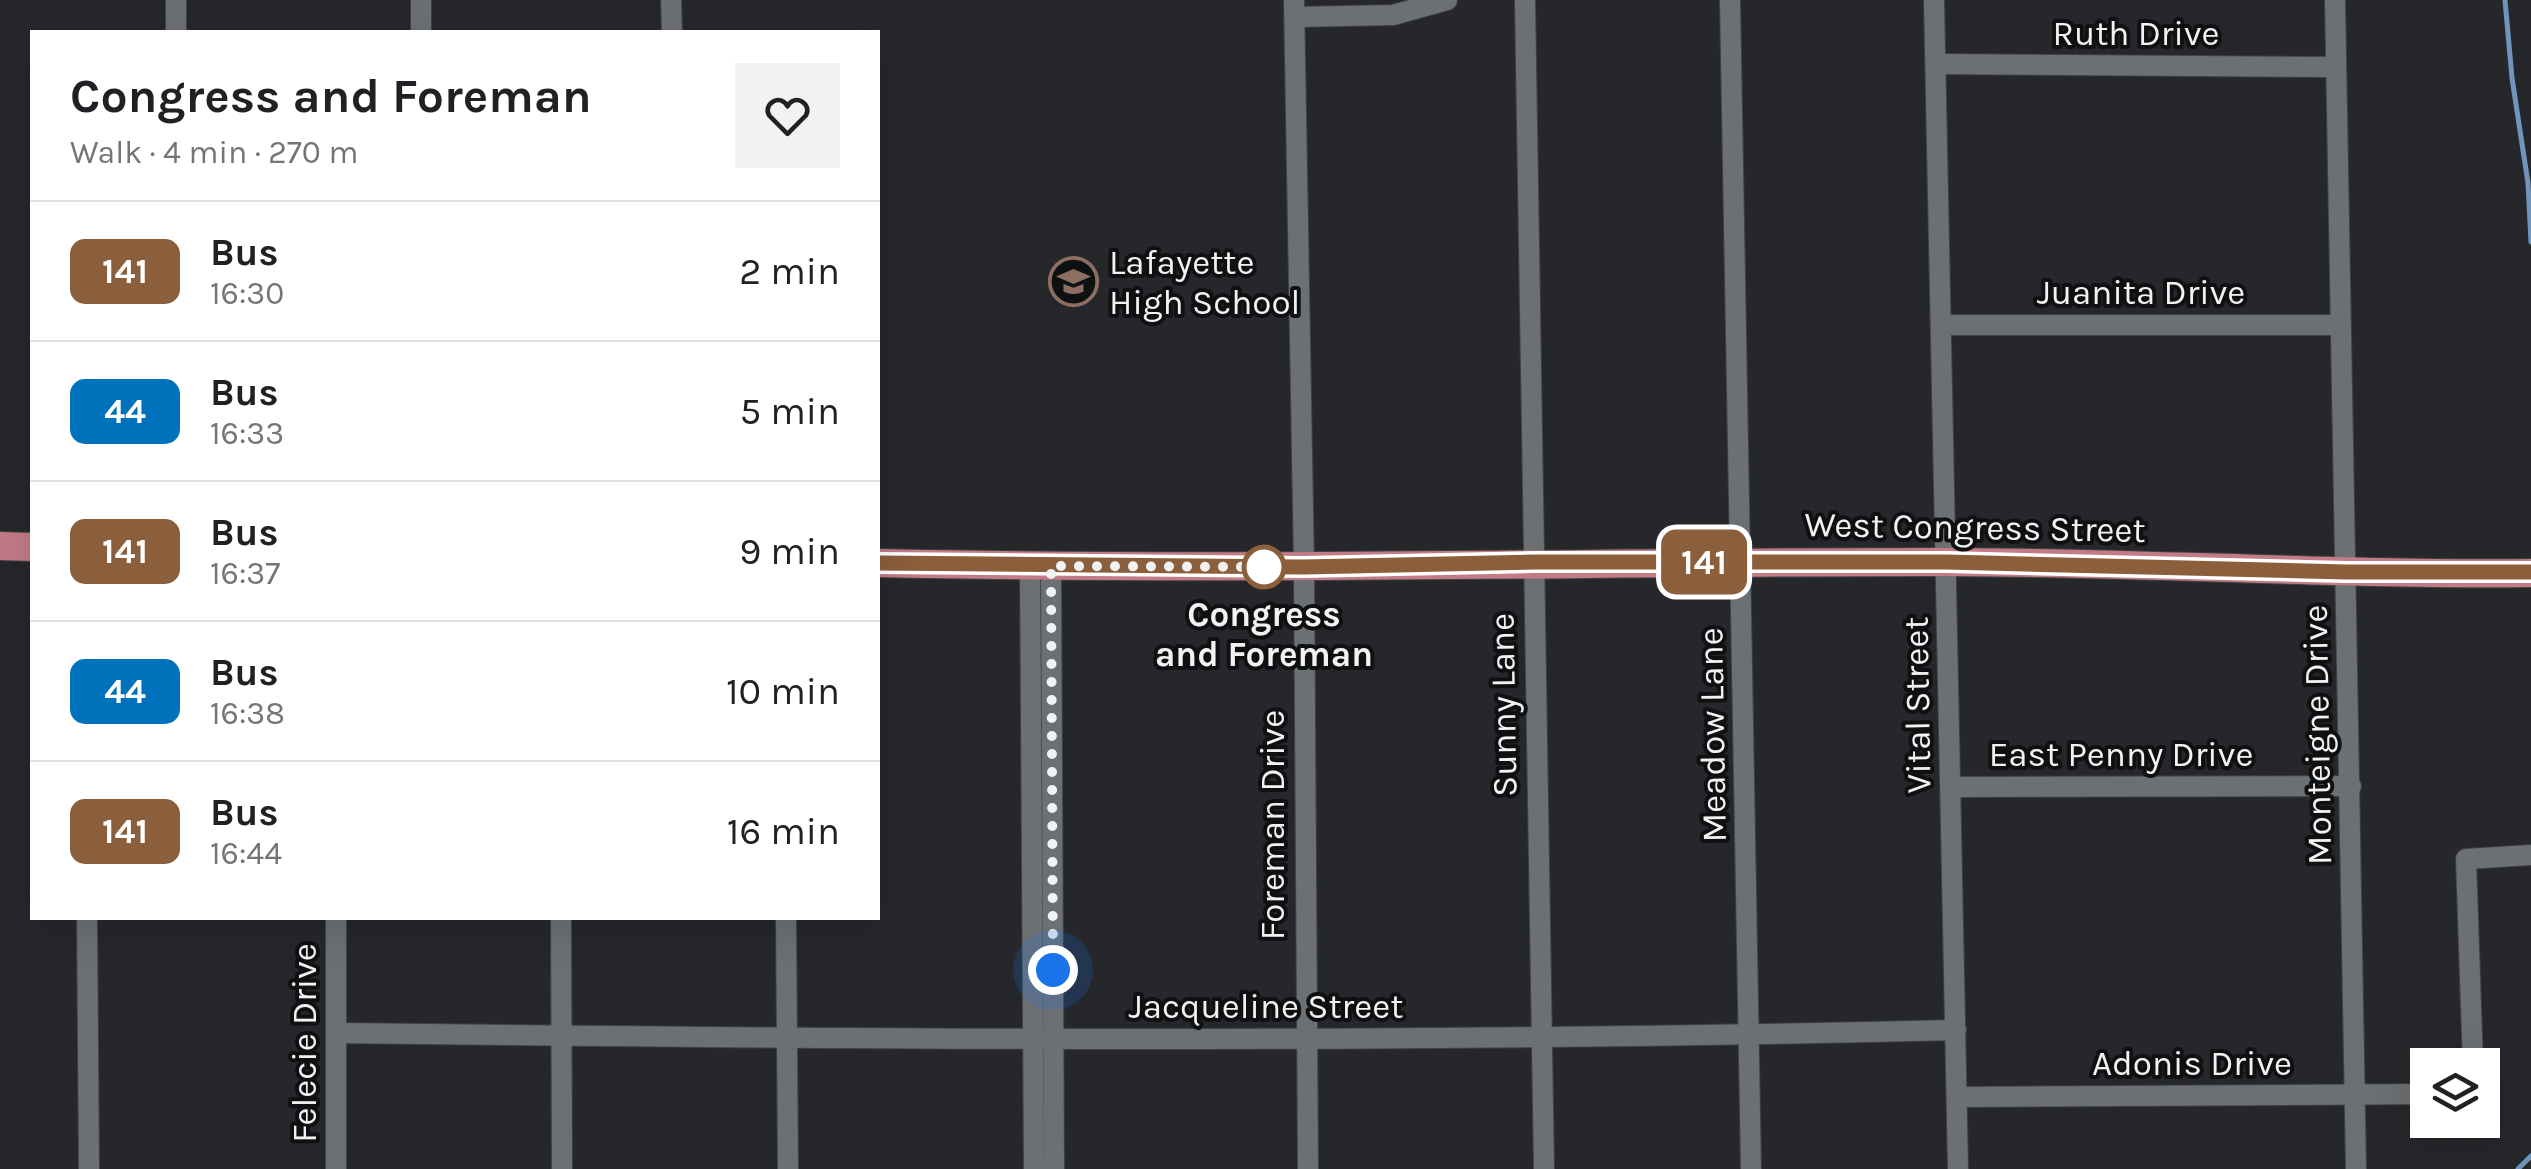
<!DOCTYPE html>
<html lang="en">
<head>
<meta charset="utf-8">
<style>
  :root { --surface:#fff; --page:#f2f2f2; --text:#202124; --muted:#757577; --line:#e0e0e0 }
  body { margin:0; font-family:Karla,sans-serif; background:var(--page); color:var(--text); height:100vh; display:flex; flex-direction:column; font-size:38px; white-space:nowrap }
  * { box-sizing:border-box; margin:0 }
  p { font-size:32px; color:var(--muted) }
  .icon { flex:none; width:55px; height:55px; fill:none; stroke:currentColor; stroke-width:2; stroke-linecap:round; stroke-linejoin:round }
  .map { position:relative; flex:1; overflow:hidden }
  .details { position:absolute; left:30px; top:30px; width:850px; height:890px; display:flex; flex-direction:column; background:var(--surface); border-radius:0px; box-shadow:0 10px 40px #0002 }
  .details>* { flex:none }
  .badge { padding:0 20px; border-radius:15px; font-size:35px; line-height:65px }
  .buttons { position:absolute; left:2410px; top:1048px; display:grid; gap:20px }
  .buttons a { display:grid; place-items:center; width:90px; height:90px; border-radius:0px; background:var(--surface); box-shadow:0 10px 40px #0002; font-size:50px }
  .you { position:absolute; width:50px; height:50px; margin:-25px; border:8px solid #fff; border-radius:50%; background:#1a73e8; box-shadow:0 0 0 15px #1a73e833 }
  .map>.badge { position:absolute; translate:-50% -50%; box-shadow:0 0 0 5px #fff }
  .round { display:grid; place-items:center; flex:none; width:105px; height:105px; border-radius:0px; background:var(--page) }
  .headline { display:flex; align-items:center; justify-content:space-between; height:170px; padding:0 40px }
  h1 { font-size:48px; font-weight:700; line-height:75px }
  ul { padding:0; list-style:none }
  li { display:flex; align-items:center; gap:30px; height:140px; padding:0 40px; border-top:2px solid var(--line) }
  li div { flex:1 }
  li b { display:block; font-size:38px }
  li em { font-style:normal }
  li .badge { min-width:110px; font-weight:700; text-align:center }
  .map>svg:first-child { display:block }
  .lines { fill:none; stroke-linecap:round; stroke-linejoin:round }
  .stream { stroke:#7194bd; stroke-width:5 }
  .minor-casing { stroke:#404244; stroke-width:22 }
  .major-casing { stroke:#404244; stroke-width:30 }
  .minor { stroke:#6d7073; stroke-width:20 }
  .major { stroke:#c37b86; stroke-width:28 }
  .line-casing { stroke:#fff; stroke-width:22 }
  .line { stroke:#8b5e3c; stroke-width:15 }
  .walk { stroke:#f0f2f4; stroke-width:10; stroke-dasharray:0 18 }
  .stop-dot { fill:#fff; stroke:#8b5e3c; stroke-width:5 }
  .labels { text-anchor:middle; stroke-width:8; stroke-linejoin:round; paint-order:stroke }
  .street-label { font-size:35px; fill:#f0f2f4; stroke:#0f1011 }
  .poi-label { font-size:35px; fill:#f0f2f4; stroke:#0f1011; text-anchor:start }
  .stop-label { font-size:35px; font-weight:bold; fill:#f0f2f4; stroke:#0f1011 }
</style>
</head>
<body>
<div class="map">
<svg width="2531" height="1169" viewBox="0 0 2531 1169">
  <rect width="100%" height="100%" fill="#25272a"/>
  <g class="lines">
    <!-- stream -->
    <g class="stream">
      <polyline points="2505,0 2512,78 2528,183 2531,242"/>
      <polyline points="2518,1169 2531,1156"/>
    </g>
    <defs>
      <g id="minor">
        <polyline points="176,0 176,32"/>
        <polyline points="421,0 421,32"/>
        <polyline points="671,0 672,32"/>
        <polyline points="1294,0 1304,567 1308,1169"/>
        <polyline points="1525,0 1544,1169"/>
        <polyline points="1730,0 1751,1169"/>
        <polyline points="1934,0 1958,1169"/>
        <polyline points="2335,0 2356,1169"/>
        <polyline points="1295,17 1393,15 1447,0"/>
        <polyline points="1936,64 2335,67"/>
        <polyline points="1942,325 2340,325"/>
        <polyline points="1030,565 1034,1169"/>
        <polyline points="1051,566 1054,1169"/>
        <polyline points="1951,787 2351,786"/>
        <polyline points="87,918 89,1169"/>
        <polyline points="336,918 336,1169"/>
        <polyline points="561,918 562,1169"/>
        <polyline points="786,918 788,1169"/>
        <path d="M336,1033C876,1040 1416,1043 1956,1030"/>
        <polyline points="2473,1065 2466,859 2531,855"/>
        <polyline points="1957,1097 2428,1094"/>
      </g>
      <g id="major">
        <polyline points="0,546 32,547"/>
        <path d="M878,563C1232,571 1587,562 1941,562C2138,562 2334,575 2531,573"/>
      </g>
    </defs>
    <!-- minor casing -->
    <use href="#minor" class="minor-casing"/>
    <!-- major casing -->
    <use href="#major" class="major-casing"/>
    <!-- minor -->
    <use href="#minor" class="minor"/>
    <!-- major -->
    <use href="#major" class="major"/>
  </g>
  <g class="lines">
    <defs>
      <polyline id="line" points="878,563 1304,567 1533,562 1947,562 2346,572 2531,572"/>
    </defs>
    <!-- line casing -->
    <use href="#line" class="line-casing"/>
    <!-- line -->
    <use href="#line" class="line"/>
    <!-- walk -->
    <polyline class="walk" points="1053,970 1051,566 1270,567 1264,567"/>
  </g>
  <!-- icons -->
  <defs>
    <symbol id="school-ring" viewBox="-11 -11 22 22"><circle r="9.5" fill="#0f1011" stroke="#8d6e63" stroke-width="1.5"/><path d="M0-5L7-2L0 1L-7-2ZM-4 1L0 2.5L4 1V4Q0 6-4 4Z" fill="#8d6e63"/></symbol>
  </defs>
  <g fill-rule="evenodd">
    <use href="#school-ring" x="1046" y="254" width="55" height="55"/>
  </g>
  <!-- markers -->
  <circle class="stop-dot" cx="1264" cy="567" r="20"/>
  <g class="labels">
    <!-- street labels -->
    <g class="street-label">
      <text x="2136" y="45">Ruth Drive</text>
      <text x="2141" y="304">Juanita Drive</text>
      <text transform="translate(1975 527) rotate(1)" y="12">West Congress Street</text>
      <text transform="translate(1503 705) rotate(-91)" y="12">Sunny Lane</text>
      <text transform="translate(1917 705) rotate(-91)" y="12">Vital Street</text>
      <text transform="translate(1712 735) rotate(-91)" y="12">Meadow Lane</text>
      <text transform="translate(2317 735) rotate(-91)" y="12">Monteigne Drive</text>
      <text x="2121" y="766">East Penny Drive</text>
      <text transform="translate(1272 825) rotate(-90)" y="12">Foreman Drive</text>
      <text x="1266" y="1018">Jacqueline Street</text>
      <text transform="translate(304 1043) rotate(-90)" y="12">Felecie Drive</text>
      <text x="2192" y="1075">Adonis Drive</text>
    </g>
    <!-- poi labels -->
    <g class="poi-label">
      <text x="1109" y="274">Lafayette<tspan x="1109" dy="40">High School</tspan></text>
    </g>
    <!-- stop labels -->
    <g class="stop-label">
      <text x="1264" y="626">Congress<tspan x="1264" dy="40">and Foreman</tspan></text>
    </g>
  </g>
</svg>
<div class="buttons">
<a><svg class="icon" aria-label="layers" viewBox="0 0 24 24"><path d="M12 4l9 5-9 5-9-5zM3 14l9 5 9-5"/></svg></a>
</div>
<div class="you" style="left:1053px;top:970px"></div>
<b class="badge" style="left:1704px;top:562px;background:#8b5e3c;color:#fff">141</b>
<section class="details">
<div class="headline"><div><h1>Congress and Foreman</h1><p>Walk · 4 min · 270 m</p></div><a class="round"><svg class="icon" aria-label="heart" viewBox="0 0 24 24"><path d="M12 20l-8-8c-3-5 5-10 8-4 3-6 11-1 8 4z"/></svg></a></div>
<ul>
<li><span class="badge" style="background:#8b5e3c;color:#fff">141</span><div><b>Bus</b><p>16:30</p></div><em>2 min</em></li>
<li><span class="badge" style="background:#0072bc;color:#fff">44</span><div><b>Bus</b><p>16:33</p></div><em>5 min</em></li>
<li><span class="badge" style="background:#8b5e3c;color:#fff">141</span><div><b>Bus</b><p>16:37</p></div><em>9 min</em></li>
<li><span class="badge" style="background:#0072bc;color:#fff">44</span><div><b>Bus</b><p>16:38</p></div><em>10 min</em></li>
<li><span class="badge" style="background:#8b5e3c;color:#fff">141</span><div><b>Bus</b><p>16:44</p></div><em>16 min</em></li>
</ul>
</section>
</div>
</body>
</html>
